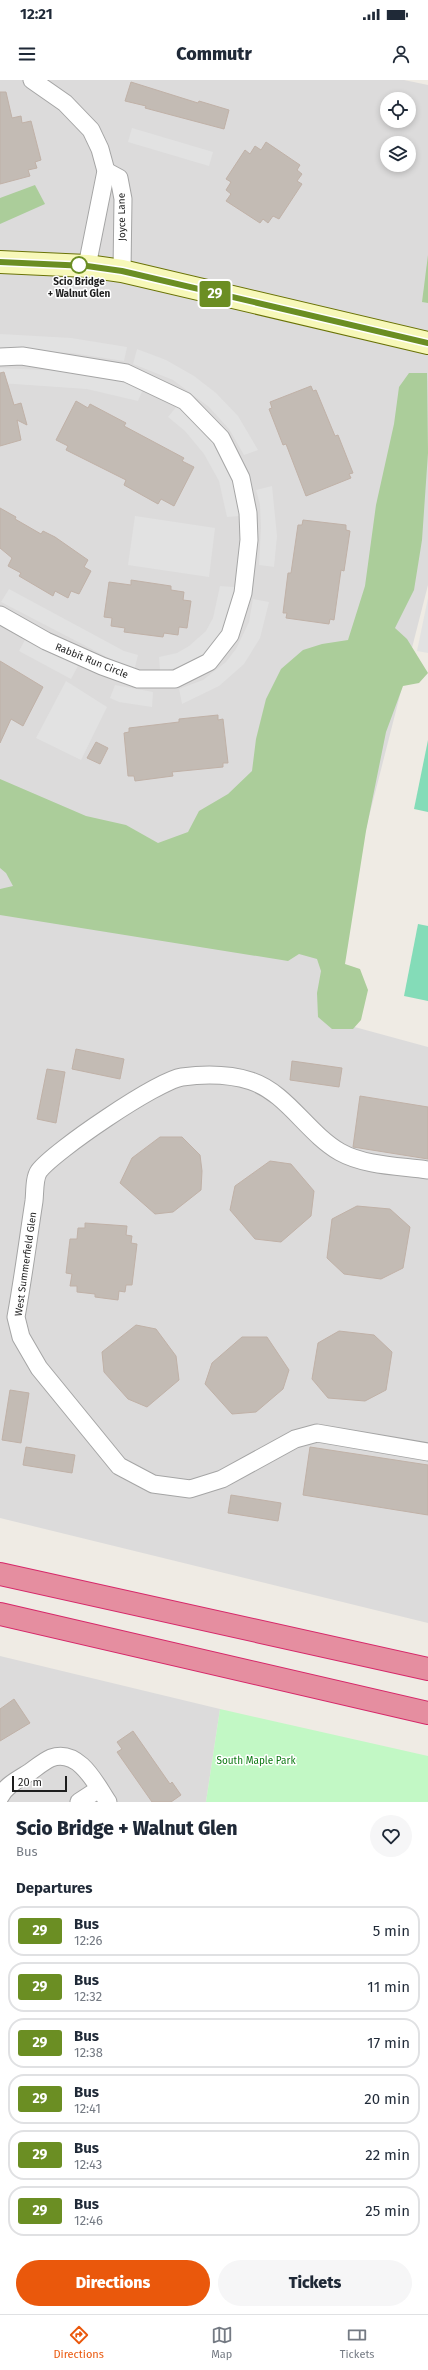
<!DOCTYPE html>
<html lang="en">
<head>
<meta charset="utf-8">
<style>
  :root { --surface:#fff; --page:#f6f6f7; --text:#1f2937; --muted:#747a83; --line:#e0e1e3; --accent:#ea580c }
  body { margin:0; font-family:"Fira Sans",sans-serif; background:var(--page); color:var(--text); height:100vh; display:flex; flex-direction:column; font-size:15px; white-space:nowrap }
  * { box-sizing:border-box; margin:0 }
  p { font-size:13px; color:var(--muted) }
  .icon { flex:none; width:22px; height:22px; fill:none; stroke:currentColor; stroke-width:2; stroke-linecap:round; stroke-linejoin:round }
  .map { position:relative; height:1722px; overflow:hidden }
  .side { display:flex; flex-direction:column; background:var(--surface); flex:1 }
  .side>* { flex:none }
  .badge { padding:0 8px; border-radius:3px; font-size:14px; line-height:26px }
  .controls { position:absolute; left:380px; top:12px; display:grid; gap:8px }
  .controls a { display:grid; place-items:center; width:36px; height:36px; border-radius:50%; background:var(--surface); box-shadow:0 2px 6px #0003; font-size:20px }
  .scale { position:absolute; left:12px; bottom:10px; width:55px; box-sizing:border-box; padding-left:4px; border:2px solid #1e1e1e; border-top:0; font-size:11px; line-height:14px; white-space:nowrap; color:#1e1e1e; -webkit-text-stroke:3px #fff; paint-order:stroke }
  .map>.badge { position:absolute; translate:-50% -50%; box-shadow:0 0 0 2px #fff }
  h2 { padding:0 16px; font-size:15px; line-height:36px }
  .round { display:grid; place-items:center; flex:none; width:42px; height:42px; border-radius:21px; background:var(--page) }
  .summary { display:flex; align-items:center; justify-content:space-between; height:68px; padding:0 16px }
  h1 { font-size:19px; font-weight:800; line-height:30px }
  .cta { display:flex; gap:8px; margin-top:auto; padding:8px 16px }
  .cta a { flex:1; height:46px; border-radius:24px; background:var(--accent); color:#fff; font-size:16px; font-weight:800; line-height:46px; text-align:center }
  .cta a+a { background:var(--page); color:var(--text) }
  ul { padding:0; list-style:none }
  li { display:flex; align-items:center; gap:12px; height:50px; margin:0 8px 6px; padding:0 8px; border:2px solid var(--line); border-radius:16px }
  li div { flex:1 }
  li b { display:block; font-size:15px }
  li em { font-style:normal }
  li .badge { min-width:44px; font-weight:700; text-align:center }
  .status { display:flex; justify-content:space-between; align-items:center; height:28px; padding:0 20px; background:var(--surface); direction:ltr }
  .status svg { height:11px; fill:currentColor }
  header { display:flex; justify-content:space-between; align-items:center; height:52px; padding:0 16px; background:var(--surface); font-size:18px; font-weight:800 }
  .tabs { display:flex; justify-content:space-around; align-items:center; height:56px; border-top:1px solid var(--line); background:var(--surface); font-size:11px; color:var(--muted) }
  .tabs a { display:grid; justify-items:center; gap:2px }
  .tabs .on { color:var(--accent) }
  .map>svg:first-child { display:block }
  .residential { fill:#dcdbdb; fill-rule:evenodd }
  .forest { fill:#abcd9a }
  .park { fill:#c2f8c5 }
  .pitch { fill:#84dcb8 }
  .parking { fill:#e2e2e2 }
  .building { fill:#c3bbb4; stroke:#c0b1a7 }
  .lines { fill:none; stroke-linecap:round; stroke-linejoin:round }
  .street-casing { stroke:#a5a5a5; stroke-width:19 }
  .secondary-casing { stroke:#6a7307; stroke-width:24 }
  .highway-casing { stroke:#d62869; stroke-width:24 }
  .street { stroke:#fff; stroke-width:17 }
  .secondary { stroke:#f7f8b9; stroke-width:22 }
  .highway { stroke:#e58ea0; stroke-width:22 }
  .line-casing { stroke:#fff; stroke-width:9 }
  .line { stroke:#6b8e23; stroke-width:6 }
  .stop-dot { fill:#fff; stroke:#6b8e23; stroke-width:2 }
  .labels { text-anchor:middle; stroke-width:3; stroke-linejoin:round; paint-order:stroke }
  .street-label { font-size:10px; fill:#1e1e1e; stroke:#fff }
  .stop-label { font-size:10px; font-weight:bold; fill:#1e1e1e; stroke:#fff }
  .park-label { font-size:10px; fill:#0e7a14; stroke:#fff }
</style>
</head>
<body>
<div class="status"><b>12:21</b><svg viewBox="0 0 49 12"><path d="M0 12V9h3v3zM5 12V6h3v6zM10 12V3h3v9zM15 12V0h3v12zM26 1h20v11H26zM47 4h2v5h-2z"/></svg></div>
<header><svg class="icon" aria-label="menu" viewBox="0 0 24 24"><path d="M4 6h16M4 12h16M4 18h16"/></svg>Commutr<svg class="icon" aria-label="person" viewBox="0 0 24 24"><circle cx="12" cy="8" r="4"/><path d="M4 21q1-7 8-7t8 7"/></svg></header>
<div class="map">
<svg width="428" height="1722" viewBox="0 0 428 1722">
  <rect width="100%" height="100%" fill="#efebe4"/>
  <!-- residential -->
  <g class="residential">
    <path d="M0,0H404L428,5V505L318,937L428,967V1543L0,1438ZM387,19H409V41H387ZM387,63H409V85H387Z"/>
    <polygon points="0,1576 220,1629 206,1722 0,1722"/>
  </g>
  <!-- forest -->
  <g class="forest">
    <polygon points="35,105 45,124 0,144 0,118"/>
    <polygon points="428,175 428,223 422,222"/>
    <polygon points="409,293 427,293 428,373 422,460 414,510 395,548 407,559 428,593 419,603 403,606 386,652 366,751 345,884 360,889 368,910 361,940 353,949 332,949 318,937 317,913 321,891 317,879 299,874 288,881 0,835 0,809 13,806 6,793 0,788 0,699 86,736 126,745 158,763 188,752 199,731 228,714 252,691 256,659 266,619 281,589 303,570 322,564 348,560 365,506 376,425 394,344 399,307"/>
  </g>
  <!-- park -->
  <polygon class="park" points="220,1629 428,1676 428,1722 206,1722"/>
  <!-- pitch -->
  <g class="pitch">
    <polygon points="428,660 428,732 414,729"/>
    <polygon points="418,844 428,846 428,921 404,916"/>
  </g>
  <!-- parking -->
  <g class="parking">
    <polygon points="132,48 213,72 209,86 128,62"/>
    <polygon points="0,254 71,258 127,267 124,281 72,273 0,270"/>
    <polygon points="137,269 166,280 194,296 216,313 238,336 258,370 244,375 229,349 209,327 173,300 133,284"/>
    <polygon points="0,288 64,291 124,300 144,307 138,321 87,309 0,303"/>
    <polygon points="177,326 191,336 217,367 235,404 242,436 227,437 219,401 204,374 185,351 168,337"/>
    <polygon points="272,406 277,456 274,487 259,485 261,447 260,425 256,410"/>
    <polygon points="135,436 215,448 209,497 128,485"/>
    <polygon points="220,506 235,507 227,544 218,560 205,573 189,584 160,592 159,577 177,573 189,566 206,551 213,538"/>
    <polygon points="9,509 124,571 138,575 134,591 1,522"/>
    <polygon points="428,518 428,573 417,571"/>
    <polygon points="253,519 269,522 260,558 244,584 219,606 182,624 179,609 203,600 226,582 236,569 249,542"/>
    <polygon points="26,558 78,586 71,599 19,571"/>
    <polygon points="66,601 107,627 81,680 36,658"/>
    <polygon points="115,605 153,612 152,627 119,622 110,618"/>
  </g>
  <!-- building -->
  <g class="building">
    <polygon points="131,2 198,23 199,21 229,30 224,49 145,28 146,26 125,21"/>
    <polygon points="0,12 6,12 12,38 21,36 22,43 31,41 41,80 35,82 37,88 28,90 30,96 0,104"/>
    <polygon points="266,62 300,85 297,90 302,94 297,101 302,104 279,139 273,136 268,143 263,139 260,143 226,121 231,114 226,110 231,102 226,99 245,70 250,74 255,66 261,70"/>
    <polygon points="4,292 14,325 21,323 27,345 17,340 21,360 0,366 0,293"/>
    <polygon points="311,306 313,311 316,310 335,356 338,355 353,393 349,394 351,398 306,416 286,364 283,365 269,329 272,328 270,322"/>
    <polygon points="76,321 88,328 90,324 126,343 124,346 184,378 182,381 194,387 174,426 161,419 158,424 124,405 126,400 66,370 68,366 56,360"/>
    <polygon points="0,428 16,437 15,439 41,454 43,451 55,457 88,480 84,487 91,491 79,514 71,511 68,518 55,511 53,516 19,496 21,493 8,486 12,478 0,468"/>
    <polygon points="303,440 346,445 346,450 350,451 344,491 341,490 334,540 330,539 329,544 286,538 287,533 283,533 288,493 291,493 298,445 302,445"/>
    <polygon points="131,500 171,506 171,510 184,512 183,520 191,521 187,548 179,547 178,555 164,553 163,557 124,552 125,548 111,546 112,538 104,537 109,502 131,505"/>
    <polygon points="0,581 43,607 23,646 11,639 0,663"/>
    <polygon points="218,635 218,640 223,639 228,683 223,683 223,687 172,692 173,696 135,701 134,696 128,696 124,653 129,652 129,648 179,642 179,639"/>
    <polygon points="96,662 108,668 100,684 87,678"/>
    <polygon points="76,969 124,979 120,999 72,989"/>
    <polygon points="292,981 342,988 339,1007 290,1000"/>
    <polygon points="47,989 65,992 56,1043 37,1039"/>
    <polygon points="360,1016 428,1027 428,1079 353,1067"/>
    <polygon points="160,1057 182,1057 200,1075 202,1091 201,1110 173,1132 155,1134 120,1103 132,1078"/>
    <polygon points="270,1081 291,1084 314,1111 311,1136 281,1162 255,1159 230,1130 235,1106"/>
    <polygon points="357,1126 390,1129 410,1147 403,1188 381,1199 344,1194 327,1178 332,1139"/>
    <polygon points="85,1143 127,1146 126,1155 132,1156 131,1163 137,1164 132,1205 126,1205 125,1212 119,1211 118,1220 95,1217 95,1214 77,1212 77,1206 70,1206 72,1194 66,1193 70,1159 77,1159 78,1148 85,1148"/>
    <polygon points="136,1245 156,1249 176,1276 179,1300 147,1327 128,1319 104,1292 102,1272"/>
    <polygon points="339,1251 374,1255 392,1272 386,1310 365,1321 328,1318 312,1299 318,1263"/>
    <polygon points="242,1257 267,1257 289,1290 283,1309 256,1332 232,1334 205,1304 212,1283"/>
    <polygon points="10,1310 29,1313 21,1363 2,1360"/>
    <polygon points="26,1367 75,1375 72,1393 23,1385"/>
    <polygon points="310,1367 428,1385 428,1435 303,1415"/>
    <polygon points="231,1415 281,1423 278,1441 228,1433"/>
    <polygon points="14,1619 30,1643 0,1661 0,1629"/>
    <polygon points="133,1651 170,1704 172,1702 181,1715 171,1722 152,1722 117,1672 122,1669 117,1662"/>
  </g>
  <g class="lines">
    <defs>
      <g id="street">
        <polyline points="32,0 65,23 91,50 100,69 106,91 87,186"/>
        <polyline points="106,91 119,98 123,119 122,191"/>
        <polyline points="0,277 22,276 126,293 185,321 221,358 241,398 248,433 249,460 243,513 230,555 209,582 175,599 138,599 102,586 46,561 0,535"/>
        <path d="M428,1090C400,1086 365,1086 340,1072C307,1053 287,1013 251,1001C229,994 204,994 182,997C157,1001 54,1071 39,1091C34,1098 35,1113 34,1121C28,1160 23,1199 16,1237L21,1257L39,1288L119,1386L153,1404L190,1409L222,1399L295,1359L317,1353L428,1372"/>
        <path d="M0,1717C6,1705 19,1699 30,1692C37,1687 44,1681 51,1678C79,1668 96,1704 108,1722"/>
        <polyline points="79,1722 99,1709"/>
      </g>
      <polyline id="secondary" points="0,182 87,186 122,191 428,263"/>
      <g id="highway">
        <polyline points="0,1494 428,1589"/>
        <polyline points="0,1534 428,1633"/>
      </g>
    </defs>
    <!-- street casing -->
    <use href="#street" class="street-casing"/>
    <!-- secondary casing -->
    <use href="#secondary" class="secondary-casing"/>
    <!-- highway casing -->
    <use href="#highway" class="highway-casing"/>
    <!-- street -->
    <use href="#street" class="street"/>
    <!-- secondary -->
    <use href="#secondary" class="secondary"/>
    <!-- highway -->
    <use href="#highway" class="highway"/>
  </g>
  <g class="lines">
    <defs>
      <polyline id="line" points="0,182 87,186 122,191 428,263"/>
    </defs>
    <!-- line casing -->
    <use href="#line" class="line-casing"/>
    <!-- line -->
    <use href="#line" class="line"/>
  </g>
  <!-- markers -->
  <circle class="stop-dot" cx="79" cy="185" r="8"/>
  <g class="labels">
    <!-- street labels -->
    <g class="street-label">
      <text transform="translate(121 137) rotate(-91)" y="4">Joyce Lane</text>
      <text transform="translate(92 580) rotate(22)" y="4">Rabbit Run Circle</text>
      <text transform="translate(25 1184) rotate(-82)" y="4">West Summerfield Glen</text>
    </g>
    <!-- stop labels -->
    <g class="stop-label">
      <text x="79" y="205">Scio Bridge<tspan x="79" dy="12">+ Walnut Glen</tspan></text>
    </g>
    <!-- park labels -->
    <g class="park-label">
      <text x="256" y="1684">South Maple Park</text>
    </g>
  </g>
</svg>
<div class="controls">
<a><svg class="icon" aria-label="locate" viewBox="0 0 24 24"><circle cx="12" cy="12" r="6"/><path d="M12 2v4M12 18v4M2 12h4M18 12h4"/></svg></a>
<a><svg class="icon" aria-label="layers" viewBox="0 0 24 24"><path d="M12 4l9 5-9 5-9-5zM3 14l9 5 9-5"/></svg></a>
</div>
<div class="scale">20 m</div>
<b class="badge" style="left:215px;top:214px;background:#6b8e23;color:#fff">29</b>
</div>
<section class="side">
<div class="summary"><div><h1>Scio Bridge + Walnut Glen</h1><p>Bus</p></div><a class="round"><svg class="icon" aria-label="heart" viewBox="0 0 24 24"><path d="M12 20l-8-8c-3-5 5-10 8-4 3-6 11-1 8 4z"/></svg></a></div>
<h2>Departures</h2>
<ul>
<li><span class="badge" style="background:#6b8e23;color:#fff">29</span><div><b>Bus</b><p>12:26</p></div><em>5 min</em></li>
<li><span class="badge" style="background:#6b8e23;color:#fff">29</span><div><b>Bus</b><p>12:32</p></div><em>11 min</em></li>
<li><span class="badge" style="background:#6b8e23;color:#fff">29</span><div><b>Bus</b><p>12:38</p></div><em>17 min</em></li>
<li><span class="badge" style="background:#6b8e23;color:#fff">29</span><div><b>Bus</b><p>12:41</p></div><em>20 min</em></li>
<li><span class="badge" style="background:#6b8e23;color:#fff">29</span><div><b>Bus</b><p>12:43</p></div><em>22 min</em></li>
<li><span class="badge" style="background:#6b8e23;color:#fff">29</span><div><b>Bus</b><p>12:46</p></div><em>25 min</em></li>
</ul>
<div class="cta"><a>Directions</a><a>Tickets</a></div>
</section>
<nav class="tabs">
<a class="on"><svg class="icon" aria-label="directions" viewBox="0 0 24 24"><path d="M12 3l9 9-9 9-9-9zM9 14v-3h6M13 9l2 2-2 2"/></svg>Directions</a>
<a><svg class="icon" aria-label="map" viewBox="0 0 24 24"><path d="M3 6l6-2 6 2 6-2v14l-6 2-6-2-6 2zM9 4v14M15 6v14"/></svg>Map</a>
<a><svg class="icon" aria-label="tickets" viewBox="0 0 24 24"><path d="M3 7h18v10H3zM15 7v10"/></svg>Tickets</a>
</nav>
</body>
</html>
